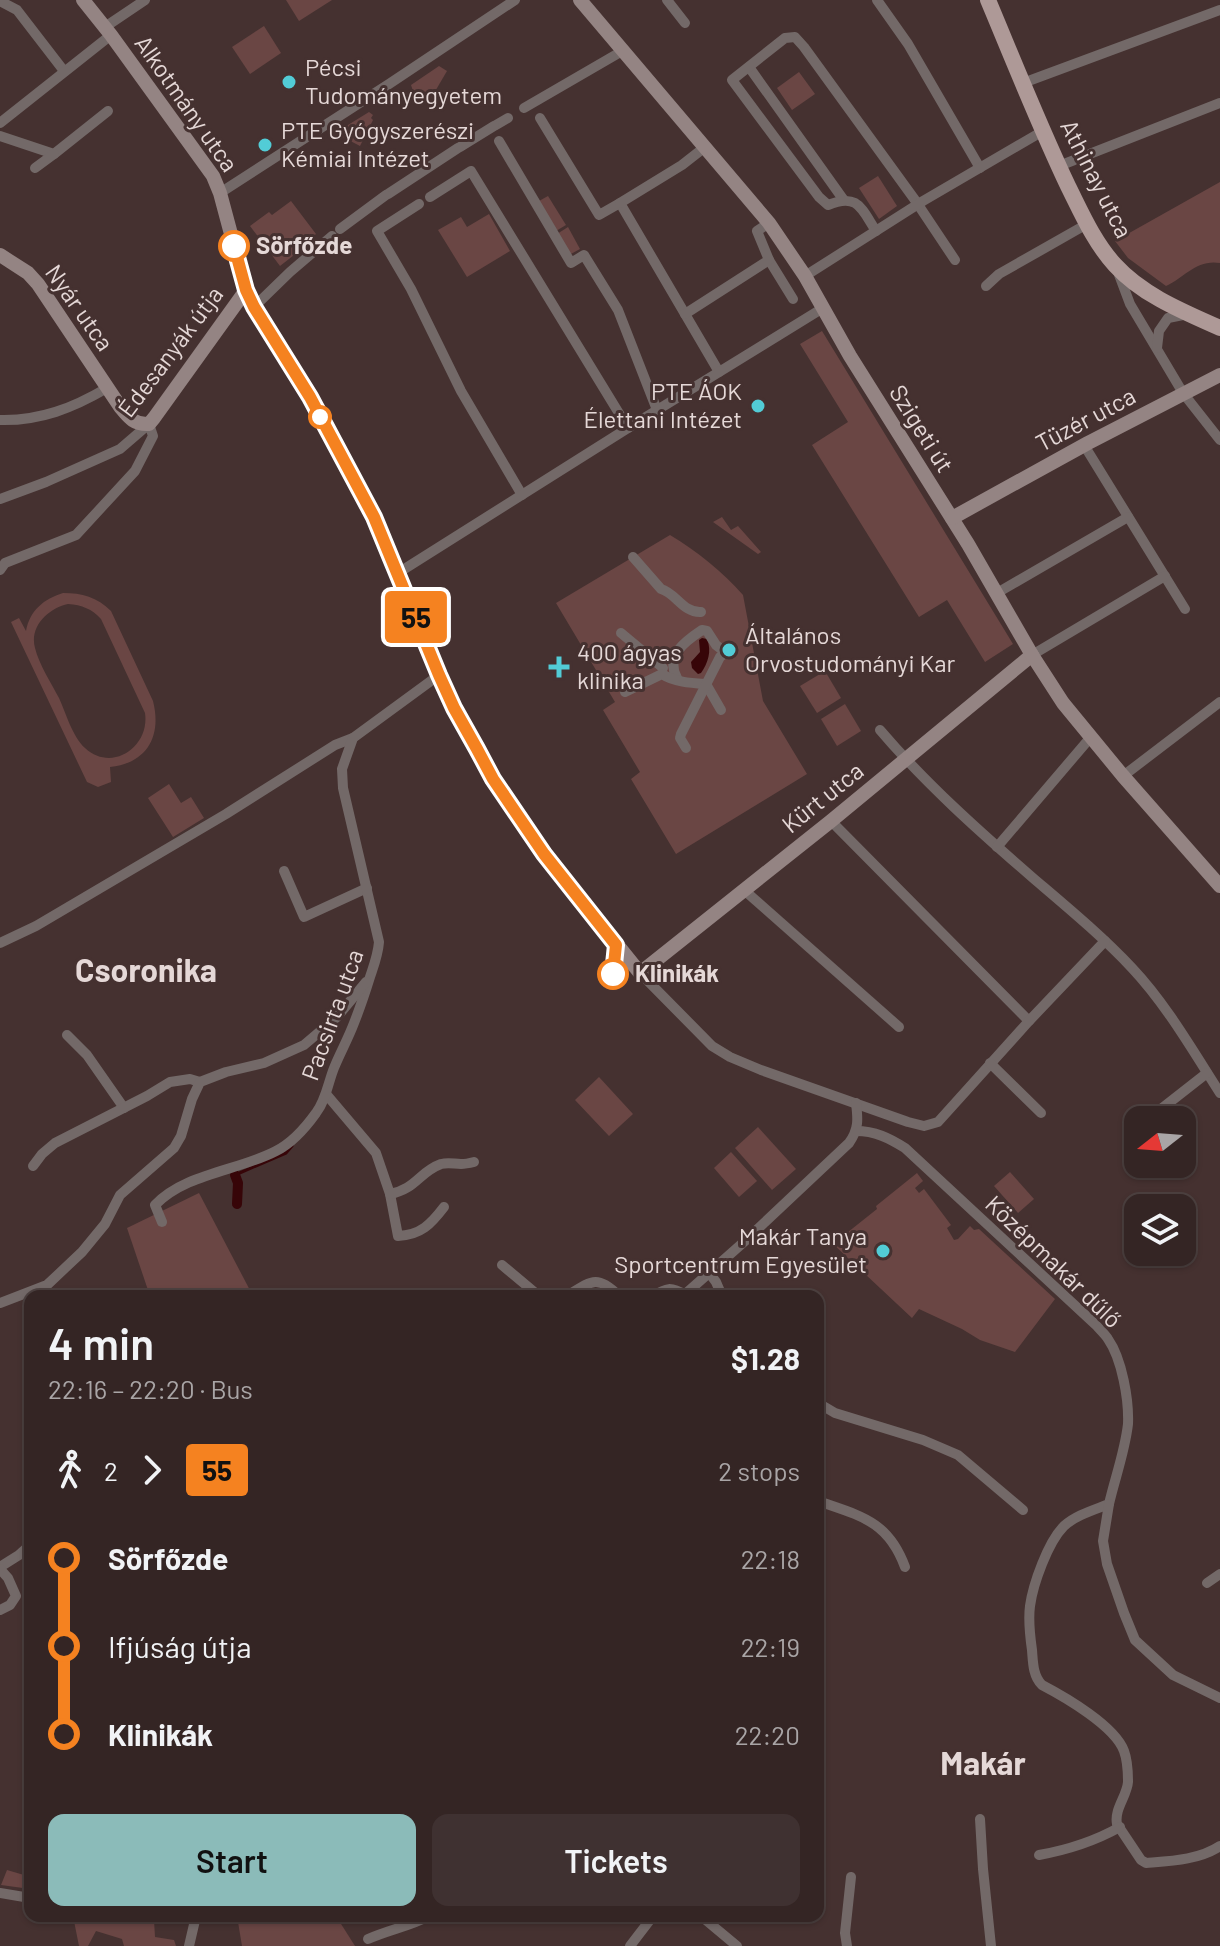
<!DOCTYPE html>
<html lang="en">
<head>
<meta charset="utf-8">
<style>
  :root { --surface:#342524; --page:#3f3131; --text:#f1f3f6; --muted:#a9a5a6; --line:#4e4241; --accent:#8bbbb9 }
  body { margin:0; font-family:Barlow,sans-serif; background:var(--page); color:var(--text); height:100vh; display:flex; flex-direction:column; font-size:30px; white-space:nowrap }
  * { box-sizing:border-box; margin:0 }
  p { font-size:26px; color:var(--muted) }
  .icon { flex:none; width:44px; height:44px; fill:none; stroke:currentColor; stroke-width:2; stroke-linecap:round; stroke-linejoin:round }
  .map { position:relative; flex:1; overflow:hidden }
  .drawer { position:absolute; left:24px; top:1290px; width:800px; height:632px; display:flex; flex-direction:column; background:var(--surface); border-radius:16px; box-shadow:0 2px 6px #0004,0 0 0 2px var(--line) }
  .drawer>* { flex:none }
  .badge { padding:0 16px; border-radius:6px; font-size:28px; line-height:52px }
  .needle { width:52px; rotate:253deg }
  .buttons { position:absolute; left:1124px; top:1106px; display:grid; gap:16px }
  .buttons a { display:grid; place-items:center; width:72px; height:72px; border-radius:16px; background:var(--surface); box-shadow:0 2px 6px #0004,0 0 0 2px var(--line); font-size:40px }
  .map>.badge { position:absolute; translate:-50% -50%; box-shadow:0 0 0 4px #fff }
  .legs { display:flex; align-items:center; gap:12px; height:88px; padding:0 24px; font-size:26px }
  .legs p { margin-inline-start:auto }
  .overview { display:flex; align-items:center; justify-content:space-between; height:136px; padding:0 24px }
  h1 { font-size:44px; font-weight:600; line-height:60px }
  .button { display:flex; gap:16px; margin-top:auto; padding:16px 24px }
  .button a { flex:1; height:92px; border-radius:16px; background:var(--accent); color:#111; font-size:32px; font-weight:600; line-height:92px; text-align:center }
  .button a+a { background:var(--page); color:var(--text) }
  ul { padding:0 24px; list-style:none }
  li { display:flex; align-items:center; gap:28px; height:88px; font-size:30px }
  li i { display:grid; place-items:center; width:12px; height:100%; margin:0 10px; background:currentColor }
  li i::after { content:''; width:20px; height:20px; margin:-10px; border:6px solid; border-radius:50%; background:var(--surface) }
  li p { margin-inline-start:auto }
  li:first-child i { background:linear-gradient(#0000 50%,currentColor 0) }
  li:last-child i { background:linear-gradient(currentColor 50%,#0000 0) }
  .map>svg:first-child { display:block }
  .green { fill:#6a4644; fill-rule:evenodd }
  .water { fill:#370508 }
  .lines { fill:none; stroke-linecap:round; stroke-linejoin:round }
  .stream { stroke:#370508; stroke-width:3 }
  .canal { stroke:#370508; stroke-width:10 }
  .street { stroke:#736968; stroke-width:10 }
  .secondary { stroke:#948483; stroke-width:14 }
  .primary { stroke:#ae9997; stroke-width:16 }
  .line-1-casing { stroke:#fff; stroke-width:18 }
  .line-1 { stroke:#f58220; stroke-width:12 }
  .poi-dot { fill:#52ccd6; stroke:#453130; stroke-width:3 }
  .stop-1-dot { fill:#fff; stroke:#f58220; stroke-width:4 }
  .labels { text-anchor:middle; stroke-width:6; stroke-linejoin:round; paint-order:stroke }
  .poi-label { font-size:24px; fill:#e5d8d7; stroke:#453130; text-anchor:start }
  .street-label { font-size:24px; fill:#e5d8d7; stroke:#453130 }
  .stop-label { font-size:24px; font-weight:bold; fill:#e5d8d7; stroke:#453130; text-anchor:start }
  .district-label { font-size:32px; font-weight:bold; fill:#e5d8d7; stroke:#453130 }
</style>
</head>
<body>
<div class="map">
<svg width="1220" height="1946" viewBox="0 0 1220 1946">
  <rect width="100%" height="100%" fill="#453130"/>
  <!-- green -->
  <g class="green">
    <polygon points="286,0 332,0 299,21"/>
    <polygon points="264,26 281,53 250,74 232,47"/>
    <polygon points="439,66 447,71 430,100 413,91 411,85"/>
    <polygon points="799,72 815,94 792,110 777,88"/>
    <polygon points="369,112 373,115 371,118 373,120 360,146 335,133"/>
    <polygon points="878,176 897,206 879,219 859,188"/>
    <path d="M1220,182V263C1197,259 1185,277 1166,286L1128,258L1115,241Z"/>
    <polygon points="548,196 566,225 556,231 539,201"/>
    <polygon points="291,201 316,234 297,249 298,252 280,266 250,226 269,212 272,215"/>
    <polygon points="489,214 510,251 467,277 438,230 461,217 467,227"/>
    <polygon points="568,227 580,249 569,255 557,234"/>
    <polygon points="822,331 1013,644 985,662 947,600 919,617 812,445 848,422 800,344"/>
    <polygon points="722,517 731,530 738,526 761,552 758,554 713,522"/>
    <path d="M670,535C697,551 723,572 743,595L763,701L807,774L676,854L631,779L640,772L603,710L615,702L556,603Z"/>
    <path d="M63,593C82,593 97,597 111,611L153,701C162,736 147,763 110,767L111,782L98,787L87,782L11,622L19,618L26,631C30,610 44,599 63,593ZM68,604C82,605 92,609 101,619L145,713C150,747 112,773 85,748C72,736 66,713 59,698C51,683 39,664 35,648C29,626 49,608 68,604Z"/>
    <polygon points="825,671 841,698 817,713 800,686"/>
    <polygon points="845,704 861,731 837,746 821,719"/>
    <polygon points="169,784 181,803 191,797 204,818 173,837 148,798"/>
    <polygon points="599,1077 633,1114 609,1136 575,1100"/>
    <polygon points="758,1127 796,1169 772,1190 735,1148"/>
    <polygon points="731,1152 757,1181 739,1197 714,1168"/>
    <polygon points="1010,1172 1034,1199 1018,1213 994,1186"/>
    <polygon points="917,1173 923,1181 915,1188 919,1193 924,1189 951,1225 947,1228 954,1240 958,1239 970,1226 974,1230 979,1229 1055,1299 1015,1352 980,1340 962,1329 919,1309 912,1318 833,1244 877,1209 876,1206"/>
    <polygon points="199,1193 253,1296 150,1296 127,1228"/>
    <polygon points="7,1870 24,1875 25,1882 30,1884 30,1889 1,1885"/>
    <polygon points="73,1916 158,1916 154,1920 155,1937 174,1940 176,1946 124,1946 122,1939 96,1931 88,1946 79,1946"/>
    <polygon points="237,1916 336,1916 355,1946 242,1946"/>
  </g>
  <!-- water -->
  <path class="water" d="M702,638L707,639C712,651 708,663 701,673L698,674L692,668L691,662L700,652L699,640Z"/>
  <g class="lines">
    <!-- stream -->
    <polyline class="stream" points="235,1175 286,1153 292,1146"/>
    <!-- canal -->
    <polyline class="canal" points="235,1175 238,1183 237,1204"/>
    <!-- street -->
    <g class="street">
      <polyline points="667,0 685,23"/>
      <polyline points="877,0 908,44 980,168"/>
      <polyline points="0,1 17,10 64,71"/>
      <polyline points="105,27 145,0"/>
      <polyline points="749,67 843,199"/>
      <polyline points="1023,83 1220,10"/>
      <polyline points="524,108 624,50"/>
      <polyline points="540,118 599,215 620,203 719,372"/>
      <polyline points="0,123 111,35"/>
      <polyline points="496,125 508,118"/>
      <polyline points="0,136 54,154 108,111"/>
      <polyline points="499,141 571,263 584,255 618,310 657,410"/>
      <polyline points="460,147 494,126"/>
      <polyline points="1059,166 1220,103"/>
      <polyline points="35,168 54,154"/>
      <polyline points="220,193 389,84 515,0"/>
      <polyline points="388,194 458,148"/>
      <polyline points="430,197 471,171 628,428"/>
      <polyline points="620,203 682,165 705,147"/>
      <polyline points="419,204 377,231 411,289 461,391 522,495"/>
      <polyline points="340,229 386,195"/>
      <path d="M876,231C861,208 858,193 828,205L819,197L732,80L785,38L795,37L804,47L915,200L955,260"/>
      <polyline points="769,260 793,299"/>
      <polyline points="1118,272 1130,304 1183,393 1220,440"/>
      <polyline points="805,276 923,201 1043,131"/>
      <polyline points="986,286 999,274 1087,224"/>
      <polyline points="254,307 290,272 332,236"/>
      <polyline points="685,314 769,260 757,231 769,223"/>
      <polyline points="1157,348 1159,331 1168,318 1188,314"/>
      <path d="M0,420C40,421 73,408 107,388"/>
      <polyline points="1084,445 1185,609"/>
      <polyline points="0,499 46,482 120,449 149,424 153,436 135,471 76,535 5,563 0,570"/>
      <path d="M633,557L661,589C676,593 683,613 701,612"/>
      <polyline points="398,573 628,428 823,308"/>
      <polyline points="997,593 1128,517"/>
      <polyline points="621,633 663,668"/>
      <polyline points="1032,655 1165,576"/>
      <path d="M677,678C665,656 684,642 702,630L707,631L716,645L725,652"/>
      <path d="M625,692L662,674C674,682 691,683 706,684L721,710"/>
      <path d="M880,730C926,784 980,832 1033,878C1067,907 1102,936 1132,968C1166,1004 1193,1051 1220,1093"/>
      <polyline points="686,748 680,738 681,734 720,657 728,651"/>
      <polyline points="1123,776 1220,702"/>
      <polyline points="831,821 1029,1021"/>
      <polyline points="997,847 1090,738"/>
      <polyline points="284,871 304,917 367,888"/>
      <polyline points="744,890 899,1027"/>
      <polyline points="0,943 36,926 226,814 335,745 353,738"/>
      <polyline points="640,973 712,1046 730,1057 761,1070 908,1122 924,1126 938,1122 1029,1021 1105,941"/>
      <polyline points="67,1035 87,1055 124,1108"/>
      <polyline points="990,1063 1041,1113"/>
      <path d="M326,1094L376,1153L390,1194L398,1236C421,1235 431,1224 444,1207"/>
      <polyline points="1147,1120 1207,1073"/>
      <polyline points="1136,1129 1138,1127"/>
      <path d="M856,1131C875,1131 889,1138 905,1148L1096,1325C1100,1330 1105,1334 1108,1339C1122,1359 1129,1400 1128,1424C1125,1451 1115,1478 1109,1504C1094,1510 1076,1515 1064,1526C1048,1542 1033,1584 1030,1606C1028,1621 1030,1636 1032,1650C1033,1663 1033,1676 1042,1685C1065,1697 1115,1726 1124,1751C1127,1759 1128,1773 1128,1782C1127,1796 1114,1809 1117,1824L1141,1860L1146,1863C1171,1861 1199,1860 1220,1846"/>
      <polyline points="33,1166 42,1154 55,1143 147,1096 170,1082 190,1079 200,1082"/>
      <path d="M390,1194C416,1189 419,1172 441,1164C449,1162 454,1164 461,1164C465,1164 470,1163 474,1162"/>
      <path d="M162,1222L155,1205C186,1173 238,1171 276,1151C292,1143 306,1127 316,1113C326,1100 328,1083 334,1068C340,1053 348,1039 354,1023C360,1008 365,993 370,977C374,965 378,955 379,942L343,788L342,769L353,738L439,675"/>
      <polyline points="502,1265 539,1296"/>
      <polyline points="710,1274 716,1282 722,1296"/>
      <path d="M567,1296C591,1281 597,1274 619,1296"/>
      <path d="M653,1296C666,1288 671,1286 685,1295"/>
      <path d="M683,1296L745,1241L849,1143C859,1129 858,1119 856,1103"/>
      <polyline points="0,1303 47,1285 82,1252 105,1224 120,1195 174,1148 181,1136 192,1099 200,1082 226,1072 264,1063 304,1045 337,1017 366,982"/>
      <polyline points="818,1403 835,1413 923,1440 958,1455 1023,1510"/>
      <path d="M818,1501C861,1516 888,1521 905,1567"/>
      <polyline points="1109,1504 1103,1541 1107,1564 1124,1613 1135,1640 1173,1675 1220,1698"/>
      <polyline points="0,1567 19,1555 30,1545"/>
      <polyline points="0,1569 8,1578 16,1596 10,1605 0,1610"/>
      <polyline points="1207,1583 1220,1574"/>
      <polyline points="980,1819 983,1869 991,1946"/>
      <path d="M1039,1855C1067,1850 1095,1841 1120,1827"/>
      <polyline points="0,1893 30,1898"/>
      <polyline points="701,1916 737,1946"/>
      <path d="M368,1939C388,1930 410,1926 429,1916"/>
      <polyline points="189,1946 196,1916"/>
      <polyline points="630,1946 653,1916"/>
      <polyline points="847,1946 845,1933 851,1877"/>
    </g>
    <!-- secondary -->
    <g class="secondary">
      <polyline points="83,0 111,35 213,176 220,193 246,290 254,307 310,397 374,517 454,708 493,779 544,854 640,973 831,821 1032,655"/>
      <polyline points="580,0 769,223 805,276 850,356 968,544 1032,655 1063,703 1123,776 1220,886"/>
      <path d="M0,255L28,273L38,284L121,408C129,418 135,425 149,424L154,418L246,290"/>
      <polyline points="952,518 1088,443 1220,375"/>
    </g>
    <!-- primary -->
    <path class="primary" d="M988,0C1014,62 1039,125 1068,186C1082,214 1094,242 1115,265C1142,295 1184,312 1220,328"/>
  </g>
  <g class="lines">
    <defs>
      <polyline id="line-1" points="234,246 246,290 254,307 310,397 374,517 439,675 454,708 477,749 493,779 544,854 616,945 613,974"/>
    </defs>
    <!-- line-1 casing -->
    <use href="#line-1" class="line-1-casing"/>
    <!-- line-1 -->
    <use href="#line-1" class="line-1"/>
  </g>
  <!-- markers -->
  <g class="poi-dot">
    <circle cx="289" cy="82" r="8"/>
    <circle cx="265" cy="145" r="8"/>
    <circle cx="758" cy="406" r="8"/>
    <circle cx="729" cy="650" r="8"/>
    <path d="M555 655h8v8h8v8h-8v8h-8v-8h-8v-8h8z"/>
    <circle cx="883" cy="1251" r="8"/>
  </g>
  <g class="stop-1-dot">
    <circle cx="234" cy="246" r="14"/>
    <circle cx="320" cy="417" r="10"/>
    <circle cx="613" cy="974" r="14"/>
  </g>
  <g class="labels">
    <!-- poi labels -->
    <g class="poi-label">
      <text x="305" y="76">Pécsi<tspan x="305" dy="28">Tudományegyetem</tspan></text>
      <text x="281" y="139">PTE Gyógyszerészi<tspan x="281" dy="28">Kémiai Intézet</tspan></text>
      <text x="742" y="400" text-anchor="end">PTE ÁOK<tspan x="742" dy="28">Élettani Intézet</tspan></text>
      <text x="745" y="644">Általános<tspan x="745" dy="28">Orvostudományi Kar</tspan></text>
      <text x="577" y="661">400 ágyas<tspan x="577" dy="28">klinika</tspan></text>
      <text x="867" y="1245" text-anchor="end">Makár Tanya<tspan x="867" dy="28">Sportcentrum Egyesület</tspan></text>
    </g>
    <!-- street labels -->
    <g class="street-label">
      <text transform="translate(186 104) rotate(55)" y="8">Alkotmány utca</text>
      <text transform="translate(1096 179) rotate(63)" y="8">Athinay utca</text>
      <text transform="translate(79 308) rotate(55)" y="8">Nyár utca</text>
      <text transform="translate(171 352) rotate(-53)" y="8">Édesanyák útja</text>
      <text transform="translate(1086 420) rotate(-28)" y="8">Tüzér utca</text>
      <text transform="translate(921 429) rotate(58)" y="8">Szigeti út</text>
      <text transform="translate(823 798) rotate(-39)" y="8">Kürt utca</text>
      <text transform="translate(333 1015) rotate(-70)" y="8">Pacsirta utca</text>
      <text transform="translate(1053 1262) rotate(44)" y="8">Középmakár dűlő</text>
    </g>
    <!-- stop labels -->
    <g class="stop-label">
      <text x="256" y="254">Sörfőzde</text>
      <text x="635" y="982">Klinikák</text>
    </g>
    <!-- district labels -->
    <g class="district-label">
      <text x="146" y="982">Csoronika</text>
      <text x="983" y="1775">Makár</text>
    </g>
  </g>
</svg>
<div class="buttons">
<a><svg class="needle" viewBox="-14 -14 28 28"><path d="M0-13l5 13h-10z" fill="#e53935"/><path d="M0 13l5-13h-10z" fill="#a9a5a6"/></svg></a>
<a><svg class="icon" aria-label="layers" viewBox="0 0 24 24"><path d="M12 4l9 5-9 5-9-5zM3 14l9 5 9-5"/></svg></a>
</div>
<b class="badge" style="left:416px;top:617px;background:#f58220;color:#111">55</b>
<section class="drawer">
<div class="overview"><div><h1>4 min</h1><p>22:16 – 22:20 · Bus</p></div><b>$1.28</b></div>
<div class="legs"><svg class="icon" aria-label="walk" viewBox="0 0 24 24"><circle cx="13" cy="4" r="2"/><path d="M13 8l-2 6 4 7M11 14l-3 7M7 12l3-4h3l4 4"/></svg>2<svg class="icon" aria-label="forward" viewBox="0 0 24 24"><path d="M9 5l7 7-7 7"/></svg><b class="badge" style="background:#f58220;color:#111">55</b><p>2 stops</p></div>
<ul>
<li><i style="color:#f58220"></i><b>Sörfőzde</b><p>22:18</p></li>
<li><i style="color:#f58220"></i><span>Ifjúság útja</span><p>22:19</p></li>
<li><i style="color:#f58220"></i><b>Klinikák</b><p>22:20</p></li>
</ul>
<div class="button"><a>Start</a><a>Tickets</a></div>
</section>
</div>
</body>
</html>
